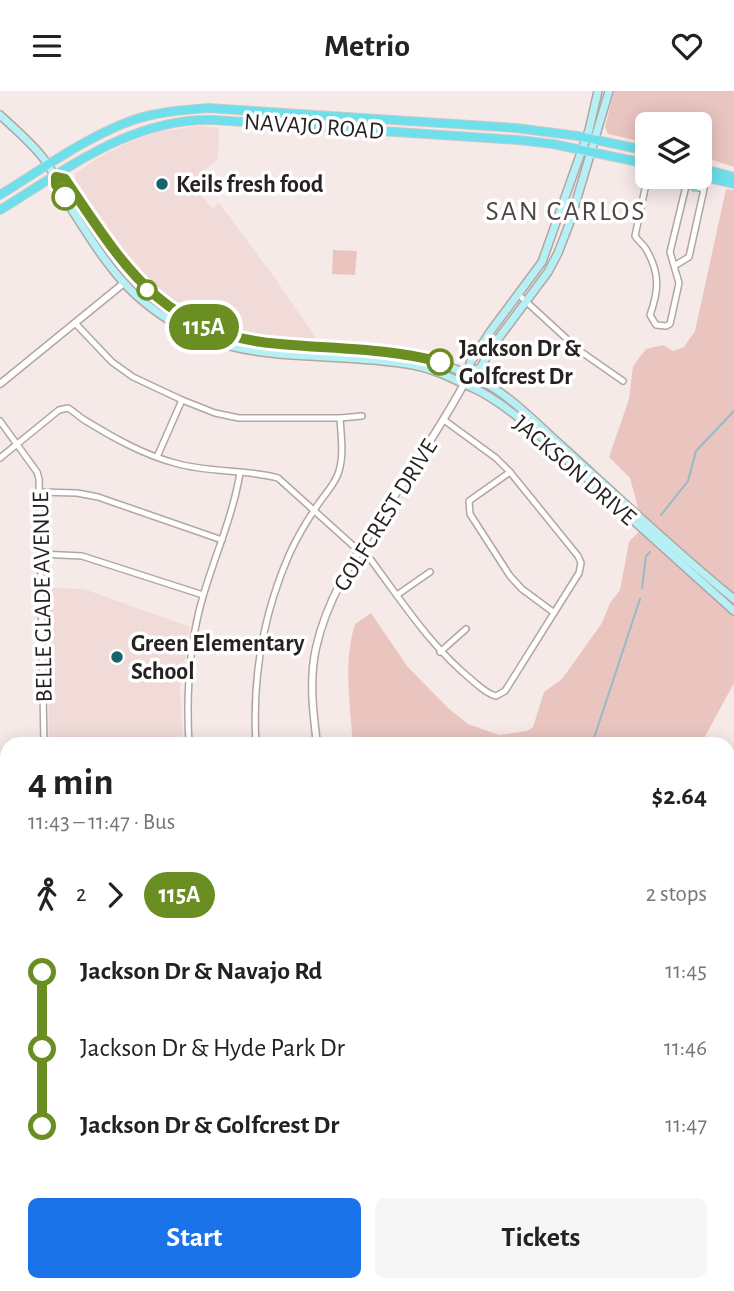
<!DOCTYPE html>
<html lang="en">
<head>
<meta charset="utf-8">
<style>
  :root { --surface:#fff; --page:#f6f6f6; --text:#222; --muted:#767676; --accent:#1a73e8 }
  body { margin:0; font-family:"Alegreya Sans",sans-serif; background:var(--page); color:var(--text); height:100vh; display:flex; flex-direction:column; font-size:26px; white-space:nowrap }
  * { box-sizing:border-box; margin:0 }
  p { font-size:23px; color:var(--muted) }
  .icon { flex:none; width:38px; height:38px; fill:none; stroke:currentColor; stroke-width:2; stroke-linecap:round; stroke-linejoin:round }
  .map { position:relative; flex:1; overflow:hidden }
  .drawer { position:absolute; left:0px; top:646px; width:735px; height:555px; display:flex; flex-direction:column; background:var(--surface); border-radius:21px 21px 0 0; box-shadow:0 4px 18px #0003 }
  .drawer>* { flex:none }
  .badge { padding:0 14px; border-radius:23px; font-size:24px; line-height:46px }
  .tools { position:absolute; left:635px; top:21px; display:grid; gap:14px }
  .tools a { display:grid; place-items:center; width:77px; height:77px; border-radius:10px; background:var(--surface); box-shadow:0 4px 18px #0003; font-size:35px }
  .map>.badge { position:absolute; translate:-50% -50%; box-shadow:0 0 0 4px #fff }
  .legs { display:flex; align-items:center; gap:10px; height:77px; padding:0 28px; font-size:23px }
  .legs p { margin-inline-start:auto }
  .headline { display:flex; align-items:center; justify-content:space-between; height:119px; padding:0 28px }
  h1 { font-size:38px; font-weight:600; line-height:52px }
  .button { display:flex; gap:14px; margin-top:auto; padding:14px 28px }
  .button a { flex:1; height:80px; border-radius:10px; background:var(--accent); color:#fff; font-size:28px; font-weight:600; line-height:80px; text-align:center }
  .button a+a { background:var(--page); color:var(--text) }
  ul { padding:0 28px; list-style:none }
  li { display:flex; align-items:center; gap:24px; height:77px; font-size:26px }
  li i { display:grid; place-items:center; width:10px; height:100%; margin:0 9px; background:currentColor }
  li i::after { content:''; width:18px; height:18px; margin:-9px; border:5px solid; border-radius:50%; background:var(--surface) }
  li p { margin-inline-start:auto }
  li:first-child i { background:linear-gradient(#0000 50%,currentColor 0) }
  li:last-child i { background:linear-gradient(currentColor 50%,#0000 0) }
  header { display:flex; justify-content:space-between; align-items:center; height:91px; padding:0 28px; background:var(--surface); font-size:32px; font-weight:600 }
  .map>svg:first-child { display:block }
  .built { fill:#f0dbd8 }
  .green { fill:#eac5c0 }
  .water { fill:#92bcc2 }
  .lines { fill:none; stroke-linecap:round; stroke-linejoin:round }
  .stream { stroke:#92bcc2; stroke-width:2 }
  .minor-casing { stroke:#b2a6a4; stroke-width:8 }
  .tertiary-casing { stroke:#b2a6a4; stroke-width:9 }
  .secondary-casing { stroke:#b2a6a4; stroke-width:10 }
  .primary-casing { stroke:#cbcaca; stroke-width:10 }
  .minor { stroke:#fff; stroke-width:5 }
  .tertiary { stroke:#fff; stroke-width:6 }
  .secondary { stroke:#b6f0f5; stroke-width:7 }
  .primary { stroke:#6de0eb; stroke-width:8 }
  .line-1-casing { stroke:#fff; stroke-width:16 }
  .line-1 { stroke:#6b8e23; stroke-width:10 }
  .poi-dot { fill:#16646c; stroke:#fff; stroke-width:2.5 }
  .stop-1-dot { fill:#fff; stroke:#6b8e23; stroke-width:3.5 }
  .labels { text-anchor:middle; stroke-width:7; stroke-linejoin:round; paint-order:stroke }
  .street-label { font-size:24px; fill:#272222; stroke:#fff }
  .poi-label { font-size:24px; font-weight:bold; fill:#272222; stroke:#fff; text-anchor:start }
  .stop-label { font-size:24px; font-weight:bold; fill:#272222; stroke:#fff; text-anchor:start }
  .quarter-label { font-size:28px; letter-spacing:2px; fill:#504644; stroke:#fff }
</style>
</head>
<body>
<header><svg class="icon" aria-label="menu" viewBox="0 0 24 24"><path d="M4 6h16M4 12h16M4 18h16"/></svg>Metrio<svg class="icon" aria-label="heart" viewBox="0 0 24 24"><path d="M12 20l-8-8c-3-5 5-10 8-4 3-6 11-1 8 4z"/></svg></header>
<div class="map">
<svg width="734" height="1200" viewBox="0 0 734 1200">
  <rect width="100%" height="100%" fill="#f6eae8"/>
  <!-- built -->
  <g class="built">
    <polygon points="197,35 219,37 218,68 191,90 212,118 219,112 277,190 315,246 315,250 245,242 197,227 174,215 153,198 123,164 76,92 75,83 94,69 125,53 157,41"/>
    <polygon points="47,497 84,498 190,536 180,597 183,653 49,653"/>
  </g>
  <!-- green -->
  <g class="green">
    <polygon points="614,0 734,0 734,76 700,65 700,33 648,33 647,52 608,43 605,36"/>
    <path d="M726,98L734,99V592L701,653H353C350,613 343,571 355,533L371,522L407,575L448,617L468,633L499,644L527,640L533,636L544,601L562,588L602,532L610,512L620,499L629,451L643,436L630,387L609,366L629,308L633,275L646,258L663,254L673,260L684,256L695,240Z"/>
    <polygon points="333,159 357,160 355,184 332,183"/>
    <polygon points="7,971 7,1194 188,1194 189,1200 0,1200 0,972"/>
    <polygon points="191,1194 567,1194 570,1200 191,1200"/>
  </g>
  <!-- water -->
  <polygon class="water" points="296,1194 466,1194 464,1200 289,1200"/>
  <g class="lines">
    <!-- stream -->
    <g class="stream">
      <polyline points="661,424 688,390 696,360 734,320"/>
      <polyline points="642,497 646,465 650,461"/>
      <polyline points="592,653 640,508"/>
    </g>
    <defs>
      <g id="minor">
        <path d="M674,175L689,166L704,98L661,88L650,89L646,93L635,145C638,150 643,153 646,158C660,182 659,199 650,224L656,234L666,235L670,233L679,192L670,161L686,95"/>
        <polyline points="519,204 580,260 623,290"/>
        <polyline points="75,232 112,271 133,286 182,309 215,322 239,327 340,327 362,325"/>
        <polyline points="0,330 37,381 39,388 44,653"/>
        <polyline points="157,366 182,309"/>
        <path d="M0,367L59,319L68,317C75,321 79,326 86,330C114,347 144,364 175,372C209,382 244,378 278,387L359,460L371,469C403,512 431,556 473,590C480,596 487,603 496,605L505,600L579,482L581,472L578,465L510,381L496,367L444,329"/>
        <polyline points="510,381 469,410 470,423 510,485 522,498 553,521"/>
        <polyline points="39,401 77,402 98,406 222,449"/>
        <polyline points="41,463 82,465 203,504"/>
        <polyline points="397,504 430,481"/>
        <polyline points="440,561 466,538"/>
        <path d="M189,653C186,602 189,551 204,502C216,462 233,424 240,382"/>
        <path d="M256,653C252,587 263,524 289,464C297,446 308,428 319,412C325,403 336,392 339,380C344,363 341,345 340,327"/>
        <polyline points="728,836 734,836"/>
        <polyline points="0,866 7,852"/>
        <polyline points="0,956 3,965"/>
        <polyline points="0,976 7,988"/>
        <polyline points="0,1122 7,1121"/>
        <polyline points="625,1194 625,1200"/>
      </g>
      <g id="tertiary">
        <polyline points="0,293 124,192"/>
        <polyline points="305,653 317,651"/>
        <path d="M317,653C313,621 309,589 316,557C327,507 354,467 382,424C410,381 439,339 464,293"/>
        <polyline points="0,677 7,677"/>
        <polyline points="0,967 7,965"/>
        <polyline points="728,1031 734,1031"/>
      </g>
      <g id="secondary">
        <path d="M0,24C16,39 55,71 56,94C80,130 105,176 137,205C224,283 311,256 413,274C435,278 453,288 473,297C507,312 549,353 577,378C629,426 682,473 734,520"/>
        <path d="M56,86L65,88C113,159 153,231 245,249C277,255 311,255 345,258C392,261 435,266 478,288C510,304 537,333 564,357C620,408 675,460 734,508"/>
        <polyline points="469,284 481,276 492,256 548,181 558,162 570,131 609,0"/>
        <polyline points="468,286 470,272 490,241 542,171 589,39 598,0"/>
        <polyline points="728,702 734,688"/>
        <polyline points="685,1194 686,1200"/>
        <polyline points="695,1194 696,1200"/>
      </g>
      <g id="primary">
        <polyline points="700,77 734,86"/>
        <polyline points="700,85 734,93"/>
        <polyline points="694,96 699,86"/>
        <path d="M0,104C42,78 86,46 133,29C157,21 182,19 208,17L516,37L578,45L648,60"/>
        <path d="M0,119C66,79 132,26 214,29L518,49L553,53L648,73"/>
      </g>
    </defs>
    <!-- minor casing -->
    <use href="#minor" class="minor-casing"/>
    <!-- tertiary casing -->
    <use href="#tertiary" class="tertiary-casing"/>
    <!-- secondary casing -->
    <use href="#secondary" class="secondary-casing"/>
    <!-- primary casing -->
    <use href="#primary" class="primary-casing"/>
    <!-- minor -->
    <use href="#minor" class="minor"/>
    <!-- tertiary -->
    <use href="#tertiary" class="tertiary"/>
    <!-- secondary -->
    <use href="#secondary" class="secondary"/>
    <!-- primary -->
    <use href="#primary" class="primary"/>
  </g>
  <g class="lines">
    <defs>
      <path id="line-1" d="M65,106L56,94V86L65,88C125,177 163,244 280,253C334,258 388,257 440,271"/>
    </defs>
    <!-- line-1 casing -->
    <use href="#line-1" class="line-1-casing"/>
    <!-- line-1 -->
    <use href="#line-1" class="line-1"/>
  </g>
  <!-- markers -->
  <g class="poi-dot">
    <circle cx="162" cy="93" r="7"/>
    <circle cx="117" cy="566" r="7"/>
  </g>
  <g class="stop-1-dot">
    <circle cx="65" cy="106" r="12"/>
    <circle cx="147" cy="199" r="9"/>
    <circle cx="440" cy="271" r="12"/>
  </g>
  <g class="labels">
    <!-- street labels -->
    <g class="street-label">
      <text transform="translate(314 35) rotate(4)" y="8">NAVAJO ROAD</text>
      <text transform="translate(575 379) rotate(41)" y="8">JACKSON DRIVE</text>
      <text transform="translate(385 424) rotate(-58)" y="8">GOLFCREST DRIVE</text>
      <text transform="translate(42 506) rotate(-91)" y="8">BELLE GLADE AVENUE</text>
    </g>
    <!-- poi labels -->
    <g class="poi-label">
      <text x="176" y="101">Keils fresh food</text>
      <text x="131" y="560">Green Elementary<tspan x="131" dy="28">School</tspan></text>
    </g>
    <!-- stop labels -->
    <g class="stop-label">
      <text x="459" y="265">Jackson Dr &amp;<tspan x="459" dy="28">Golfcrest Dr</tspan></text>
    </g>
    <!-- quarter labels -->
    <g class="quarter-label">
      <text x="566" y="129">SAN CARLOS</text>
    </g>
  </g>
</svg>
<div class="tools">
<a><svg class="icon" aria-label="layers" viewBox="0 0 24 24"><path d="M12 4l9 5-9 5-9-5zM3 14l9 5 9-5"/></svg></a>
</div>
<b class="badge" style="left:204px;top:236px;background:#6b8e23;color:#fff">115A</b>
<section class="drawer">
<div class="headline"><div><h1>4 min</h1><p>11:43 – 11:47 · Bus</p></div><b>$2.64</b></div>
<div class="legs"><svg class="icon" aria-label="walk" viewBox="0 0 24 24"><circle cx="13" cy="4" r="2"/><path d="M13 8l-2 6 4 7M11 14l-3 7M7 12l3-4h3l4 4"/></svg>2<svg class="icon" aria-label="forward" viewBox="0 0 24 24"><path d="M9 5l7 7-7 7"/></svg><b class="badge" style="background:#6b8e23;color:#fff">115A</b><p>2 stops</p></div>
<ul>
<li><i style="color:#6b8e23"></i><b>Jackson Dr &amp; Navajo Rd</b><p>11:45</p></li>
<li><i style="color:#6b8e23"></i><span>Jackson Dr &amp; Hyde Park Dr</span><p>11:46</p></li>
<li><i style="color:#6b8e23"></i><b>Jackson Dr &amp; Golfcrest Dr</b><p>11:47</p></li>
</ul>
<div class="button"><a>Start</a><a>Tickets</a></div>
</section>
</div>
</body>
</html>
